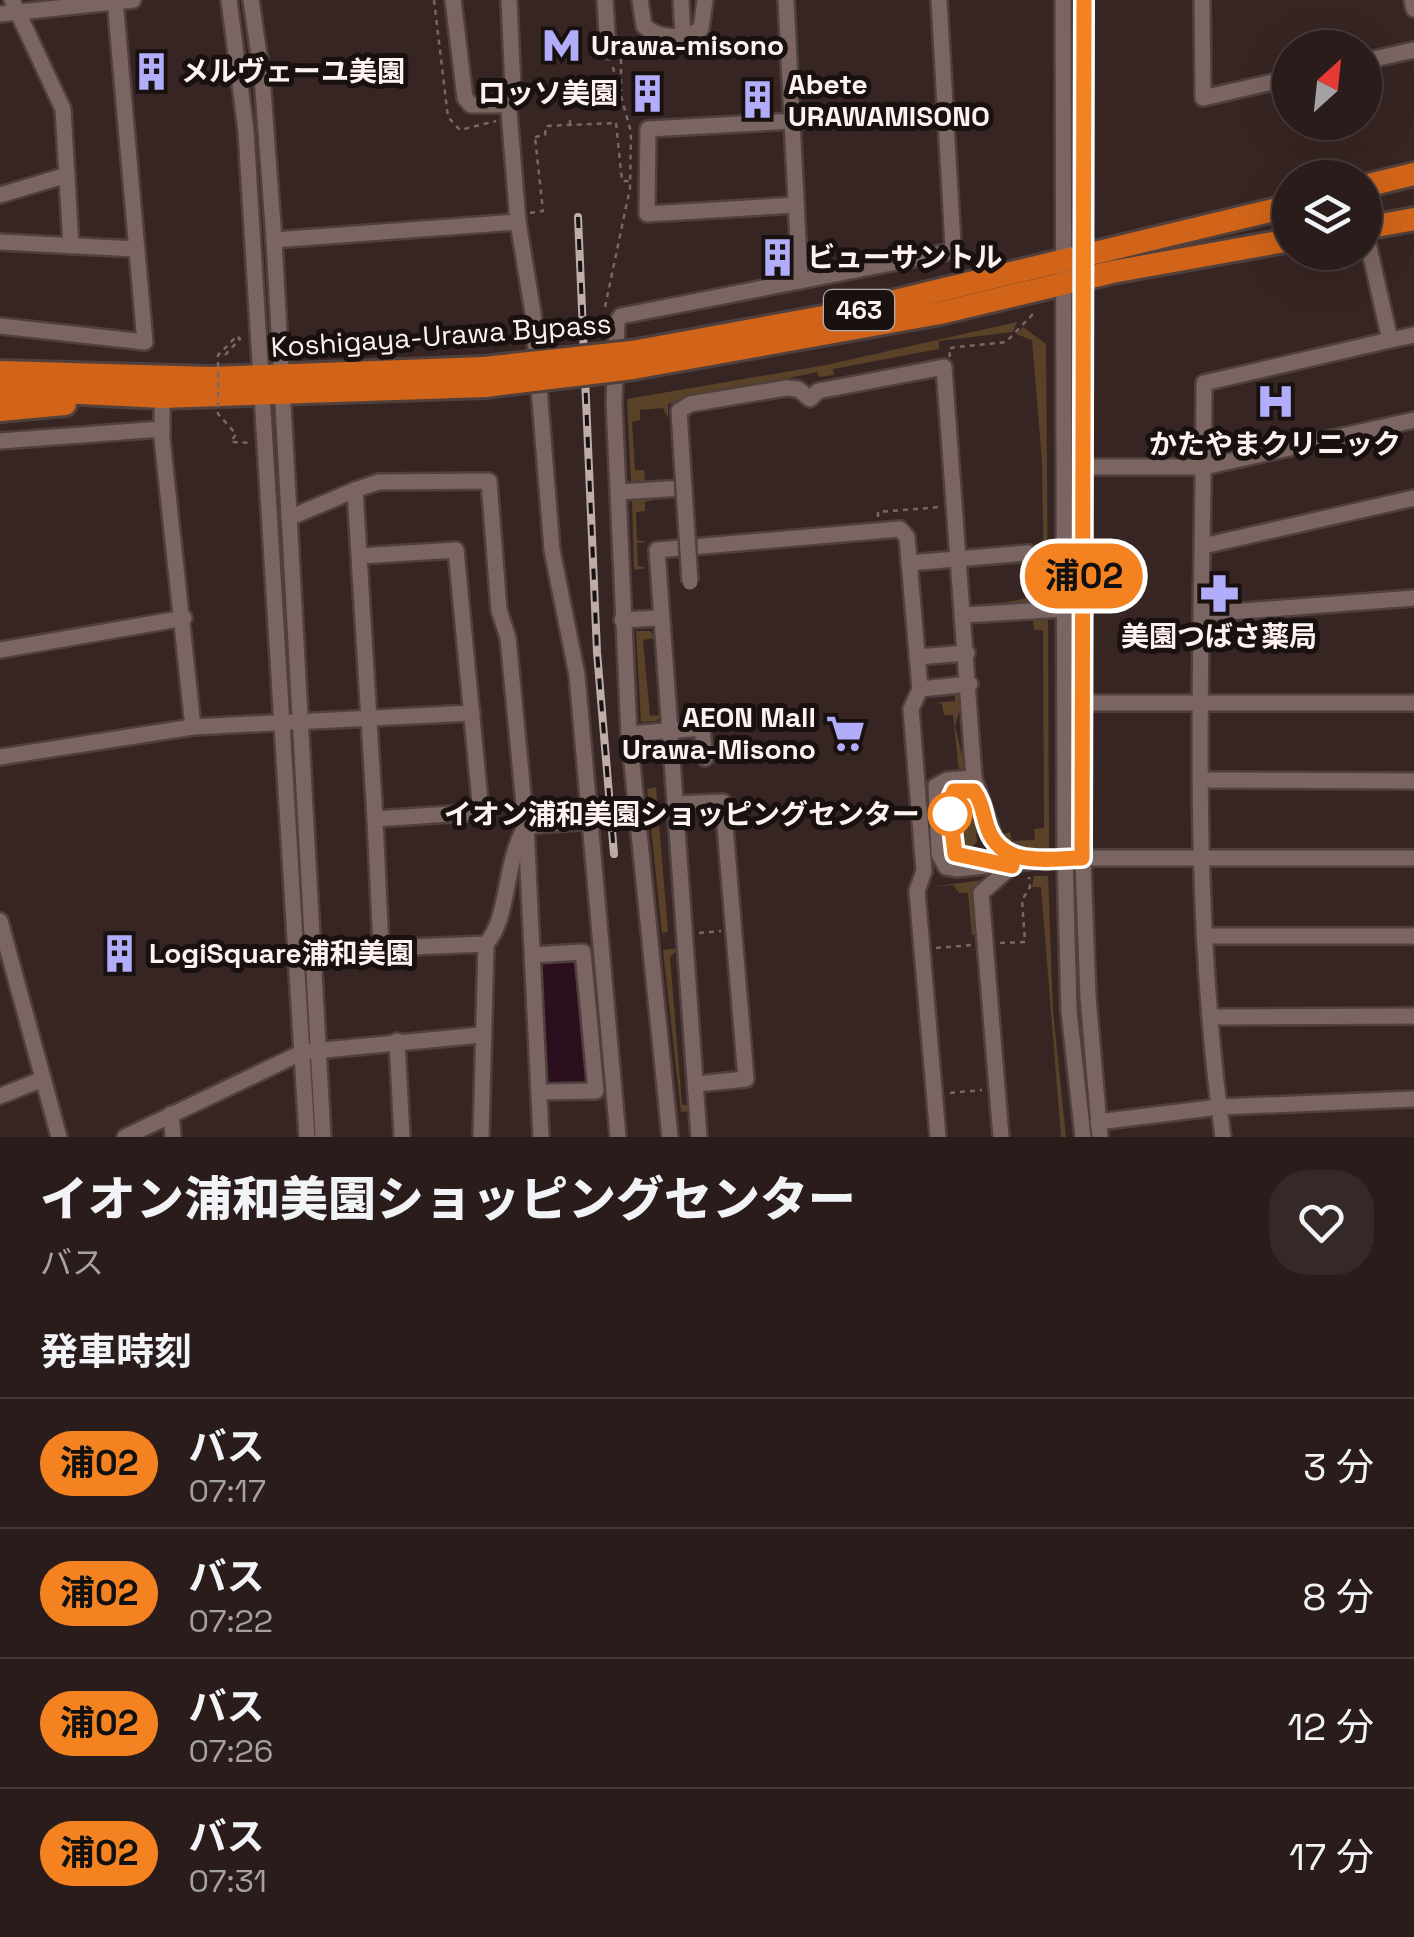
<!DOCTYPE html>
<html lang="ja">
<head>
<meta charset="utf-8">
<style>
  :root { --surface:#291c1a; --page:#352927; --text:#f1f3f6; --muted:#a5a1a2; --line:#453a39 }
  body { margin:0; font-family:"Space Grotesk","Noto Sans JP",sans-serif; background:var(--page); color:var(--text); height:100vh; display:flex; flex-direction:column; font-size:38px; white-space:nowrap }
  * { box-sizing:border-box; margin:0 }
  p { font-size:32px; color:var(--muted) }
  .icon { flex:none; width:55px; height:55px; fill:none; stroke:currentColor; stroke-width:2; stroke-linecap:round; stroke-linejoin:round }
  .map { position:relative; height:1137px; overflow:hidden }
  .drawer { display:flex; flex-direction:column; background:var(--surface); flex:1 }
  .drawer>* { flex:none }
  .badge { padding:0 20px; border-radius:32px; font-size:35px; line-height:65px }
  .needle { width:65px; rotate:27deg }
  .tools { position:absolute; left:1272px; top:30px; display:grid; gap:20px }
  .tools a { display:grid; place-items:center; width:110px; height:110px; border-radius:50%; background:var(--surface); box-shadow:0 10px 40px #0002,0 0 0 2px var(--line); font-size:50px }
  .map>.badge { position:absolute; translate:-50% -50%; box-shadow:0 0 0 5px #fff }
  h2 { padding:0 40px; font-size:38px; line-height:90px }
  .round { display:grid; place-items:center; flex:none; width:105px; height:105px; border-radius:40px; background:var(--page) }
  .head { display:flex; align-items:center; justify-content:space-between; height:170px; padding:0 40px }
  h1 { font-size:48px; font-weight:800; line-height:75px }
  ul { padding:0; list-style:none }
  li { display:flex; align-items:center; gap:30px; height:130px; padding:0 40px; border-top:2px solid var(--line) }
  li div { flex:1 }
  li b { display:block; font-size:38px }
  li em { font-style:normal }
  li .badge { min-width:110px; font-weight:700; text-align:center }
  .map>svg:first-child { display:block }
  .green { fill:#594228 }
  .water { fill:#2c0f1f }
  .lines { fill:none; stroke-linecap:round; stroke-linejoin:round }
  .minor-casing { stroke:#4f403e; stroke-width:20 }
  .highway-casing { stroke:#4f403e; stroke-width:28 }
  .path { stroke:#786765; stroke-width:2.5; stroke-dasharray:5 5; stroke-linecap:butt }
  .minor { stroke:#7b6562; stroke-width:15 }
  .highway { stroke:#d16418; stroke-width:22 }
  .rail-casing { stroke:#bcadab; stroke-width:8 }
  .rail { stroke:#191110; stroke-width:4; stroke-dasharray:11; stroke-linecap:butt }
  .minor-bridge-casing { stroke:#4f403e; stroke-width:20; stroke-linecap:butt }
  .highway-bridge-casing { stroke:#4f403e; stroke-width:28; stroke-linecap:butt }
  .path-bridge { stroke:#786765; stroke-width:2.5; stroke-dasharray:5 5; stroke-linecap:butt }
  .minor-bridge { stroke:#7b6562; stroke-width:15 }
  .highway-bridge { stroke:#d16418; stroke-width:22 }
  .line-casing { stroke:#fff; stroke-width:22 }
  .line { stroke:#f58220; stroke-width:15 }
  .stop-dot { fill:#fff; stroke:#f58220; stroke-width:5 }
  .labels { text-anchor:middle; stroke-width:10; stroke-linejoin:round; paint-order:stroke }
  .shield { fill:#191110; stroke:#b9aeac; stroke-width:2.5 }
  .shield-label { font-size:25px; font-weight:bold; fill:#fef1ef }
  .poi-label { font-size:28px; font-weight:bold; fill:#fef1ef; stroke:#191110; text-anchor:start }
  .street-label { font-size:28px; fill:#fef1ef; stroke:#191110 }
  .stop-label { font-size:28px; font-weight:bold; fill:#fef1ef; stroke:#191110; text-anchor:end }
</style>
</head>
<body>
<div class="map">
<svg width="1414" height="1137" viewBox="0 0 1414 1137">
  <rect width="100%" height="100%" fill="#372523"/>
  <!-- green -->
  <g class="green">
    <polygon points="1017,322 1013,332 939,341 939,349 833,369 834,375 819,377 817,372 668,404 668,418 663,408 640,410 640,420 632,422 635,470 644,470 645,482 631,483 627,399 826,365"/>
    <polygon points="1023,327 1046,344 1048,602 972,608 1029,598 1029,590 1044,586 1042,462 1032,340 1016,334"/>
    <polygon points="674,496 645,502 645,511 636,512 637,540 647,542 637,543 638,566 647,568 634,570 632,500"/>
    <path d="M1048,618L1049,849C1030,849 1013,851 1001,835L1010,832L1012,841L1035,840L1034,829L1044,828L1043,630H1034L1033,619Z"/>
    <polygon points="636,631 650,631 655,638 643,640 650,716 661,715 657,721 641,722"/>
    <polygon points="955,692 963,698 955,726 965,768 959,774 929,777 959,772 953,715 944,715 942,704 935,703 955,701"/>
    <polygon points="656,787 668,932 662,933 647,789"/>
    <polygon points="966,797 974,804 977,842 968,851 961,850 956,800"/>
    <polygon points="1034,876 1048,876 1053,1011 1066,1137 1061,1137 1041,887 1032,887"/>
    <polygon points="983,880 973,891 977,934 972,935 968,893 959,893 953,885 929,887"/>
    <polygon points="680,948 670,957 682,1105 694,1105 690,1111 681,1112 663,950"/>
  </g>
  <!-- water -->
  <polygon class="water" points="546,959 578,959 592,1082 588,1087 549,1087 542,963"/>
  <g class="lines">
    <defs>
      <g id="minor">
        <polyline points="12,0 63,109 71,246"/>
        <polyline points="229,0 246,131 307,1137"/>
        <polyline points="251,0 262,76 274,240 323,1137"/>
        <polyline points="453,0 465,98 471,105 498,105 508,99 513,89 509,0"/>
        <polyline points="605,0 608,51"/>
        <path d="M640,0L644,26C660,40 684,39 701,29L705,0"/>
        <polyline points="681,0 683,36"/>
        <polyline points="786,0 800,281"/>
        <polyline points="1063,0 1065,858 1069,1011 1083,1137"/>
        <polyline points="1084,0 1082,834 1088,997 1100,1137"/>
        <polyline points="1202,0 1203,98 1290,78"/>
        <polyline points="1412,0 1414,9"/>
        <polyline points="0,14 133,0"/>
        <polyline points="1365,61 1414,50"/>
        <polyline points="0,195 67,175"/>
        <polyline points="796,205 647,214 648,129 945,113"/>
        <polyline points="518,222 533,313 552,550 577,675 618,1137"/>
        <polyline points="274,240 518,222 508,99"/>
        <polyline points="0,242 136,249"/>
        <polyline points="0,326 145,342 115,0"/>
        <polyline points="1390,340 1414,335"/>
        <polyline points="786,388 798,389 810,399 818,391 944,367 974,778"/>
        <polyline points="162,397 162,438 193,727"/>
        <polyline points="0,441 162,429"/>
        <polyline points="1083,467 1204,467 1414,420"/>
        <polyline points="619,492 682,488"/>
        <polyline points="289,518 355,490"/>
        <polyline points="1203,546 1414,498"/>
        <polyline points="360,556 456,550 481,812 375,819 381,948"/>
        <polyline points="909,563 1028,553"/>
        <polyline points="1203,614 1414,598"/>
        <polyline points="964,615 1064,609"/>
        <polyline points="622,620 660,618"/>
        <polyline points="0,650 184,618"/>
        <polyline points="917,657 967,653"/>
        <polyline points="920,689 911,709 924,871 917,891 938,1137"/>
        <polyline points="1084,703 1414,703"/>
        <polyline points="629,734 702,728 705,758"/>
        <polyline points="0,757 193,727 472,713"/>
        <polyline points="1203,780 1414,781"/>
        <polyline points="975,792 958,789 950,796 954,851 963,858 983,860"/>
        <polyline points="675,804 723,802 746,1079 697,1084"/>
        <polyline points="375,819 355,490 378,482 489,481 499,610 508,638 526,826 541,1137"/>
        <polyline points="1031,860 997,846 974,778 947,780 936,786 939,854 946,867 956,869 1065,858 1414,858"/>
        <polyline points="0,921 59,1137"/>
        <polyline points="1207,936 1414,936"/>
        <polyline points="312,951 486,944"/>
        <polyline points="534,955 583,952 596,1091 542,1092"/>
        <polyline points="1211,1017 1414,1016"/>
        <polyline points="397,1041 402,1137"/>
        <polyline points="0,1096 43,1079"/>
        <polyline points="171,1114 173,1137"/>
        <polyline points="1098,1122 1219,1107 1414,1099"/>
        <polyline points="125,1137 303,1052 481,1035"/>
        <path d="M481,1137L486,944C510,917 503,864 526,826L589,821"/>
        <polyline points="670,1137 629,734 614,403 617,322 621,316 948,252 953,245 939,0"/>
        <polyline points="699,1137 657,550 900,529 907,537 920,689 970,684"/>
        <polyline points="1001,1137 981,893 1012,866"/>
        <path d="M1223,1137C1188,889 1203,633 1204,383L1390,340L1365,230"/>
      </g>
      <g id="highway">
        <polyline points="1365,186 1414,174"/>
        <polyline points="1365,228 1414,219"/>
        <polyline points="632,352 845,313 1290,206"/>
        <polyline points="633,368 940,313 1112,272 1290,240"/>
        <polyline points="0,372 212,378 484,368"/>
        <polyline points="0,389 162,397 485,386"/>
        <polyline points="0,410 65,404"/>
      </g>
    </defs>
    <!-- minor casing -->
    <use href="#minor" class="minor-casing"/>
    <!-- highway casing -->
    <use href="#highway" class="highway-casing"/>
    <!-- path -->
    <g class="path">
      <polyline points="434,0 448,117 460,130 496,121"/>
      <polyline points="621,59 621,91"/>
      <polyline points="616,123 622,181 630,181"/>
      <polyline points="570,125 570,118"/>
      <polyline points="530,213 543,211 535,137"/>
      <polyline points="605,307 630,188 631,132 612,64"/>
      <polyline points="950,357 949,348 1006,342 1034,313"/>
      <polyline points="878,517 878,512 940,507"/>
      <polyline points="699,933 721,931"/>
      <polyline points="1000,943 1025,942 1022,900 1030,887 1029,877"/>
      <polyline points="936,948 972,945"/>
      <polyline points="950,1093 982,1090"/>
    </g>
    <!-- minor -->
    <use href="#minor" class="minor"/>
    <!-- highway -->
    <use href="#highway" class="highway"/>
    <defs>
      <polyline id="rail" points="578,217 597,652 614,854"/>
    </defs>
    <!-- rail casing -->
    <use href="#rail" class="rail-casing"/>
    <!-- rail -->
    <use href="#rail" class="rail"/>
    <defs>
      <polyline id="minor-bridge" points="690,582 679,411 690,404 786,388"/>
      <g id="highway-bridge">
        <polyline points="484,368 632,352"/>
        <polyline points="485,386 633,368"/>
      </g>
    </defs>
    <!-- minor-bridge casing -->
    <use href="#minor-bridge" class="minor-bridge-casing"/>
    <!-- highway-bridge casing -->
    <use href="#highway-bridge" class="highway-bridge-casing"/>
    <!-- path-bridge -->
    <g class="path-bridge">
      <polyline points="535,137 545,135 546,126 616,123"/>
      <polyline points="225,355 240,339 237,336 218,355 218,414 236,434 231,442 252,443"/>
    </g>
    <!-- minor-bridge -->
    <use href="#minor-bridge" class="minor-bridge"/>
    <!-- highway-bridge -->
    <use href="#highway-bridge" class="highway-bridge"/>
  </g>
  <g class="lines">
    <defs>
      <path id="line" d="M1012,866L955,854L949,802L954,791H974C983,803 983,816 988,829C1003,869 1049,858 1082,858L1084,0"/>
    </defs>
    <!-- line casing -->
    <use href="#line" class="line-casing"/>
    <!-- line -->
    <use href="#line" class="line"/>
  </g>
  <!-- icons -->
  <defs>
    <symbol id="metro-bare" viewBox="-9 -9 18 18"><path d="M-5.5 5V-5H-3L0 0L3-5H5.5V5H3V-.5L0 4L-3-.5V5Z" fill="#b1adfa" stroke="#191110" stroke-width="2.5" paint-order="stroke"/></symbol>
    <symbol id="building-bare" viewBox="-9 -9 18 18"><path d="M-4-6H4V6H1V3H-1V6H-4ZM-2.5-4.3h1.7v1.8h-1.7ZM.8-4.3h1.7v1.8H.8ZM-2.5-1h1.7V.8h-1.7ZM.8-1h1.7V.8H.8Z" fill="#b1adfa" stroke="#191110" stroke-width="2.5" paint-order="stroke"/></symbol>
    <symbol id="hospital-bare" viewBox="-9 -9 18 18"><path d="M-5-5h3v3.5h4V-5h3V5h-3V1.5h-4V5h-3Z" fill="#b1adfa" stroke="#191110" stroke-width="2.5" paint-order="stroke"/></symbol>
    <symbol id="pharmacy-bare" viewBox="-9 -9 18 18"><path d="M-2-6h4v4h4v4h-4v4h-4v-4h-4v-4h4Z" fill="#b1adfa" stroke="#191110" stroke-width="2.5" paint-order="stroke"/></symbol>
    <symbol id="supermarket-bare" viewBox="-9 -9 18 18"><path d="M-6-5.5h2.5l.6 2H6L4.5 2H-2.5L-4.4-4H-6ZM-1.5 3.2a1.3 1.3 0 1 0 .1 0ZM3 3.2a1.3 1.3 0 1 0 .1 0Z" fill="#b1adfa" stroke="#191110" stroke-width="2.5" paint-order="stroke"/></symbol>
  </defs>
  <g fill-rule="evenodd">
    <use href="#metro-bare" x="534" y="18" width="55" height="55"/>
    <use href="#building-bare" x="124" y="44" width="55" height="55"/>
    <use href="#building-bare" x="620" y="66" width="55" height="55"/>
    <use href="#building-bare" x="730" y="72" width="55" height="55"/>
    <use href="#building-bare" x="750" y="230" width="55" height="55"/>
    <use href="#hospital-bare" x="1248" y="374" width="55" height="55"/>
    <use href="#pharmacy-bare" x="1192" y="566" width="55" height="55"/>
    <use href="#supermarket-bare" x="818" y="706" width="55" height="55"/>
    <use href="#building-bare" x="92" y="926" width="55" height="55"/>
  </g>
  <!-- markers -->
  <circle class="stop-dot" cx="950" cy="814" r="20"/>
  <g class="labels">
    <!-- shield labels -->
    <rect class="shield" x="824" y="290" width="70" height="40" rx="8"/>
    <g class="shield-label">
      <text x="859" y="319">463</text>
    </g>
    <!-- poi labels -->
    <g class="poi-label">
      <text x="591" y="55">Urawa-misono</text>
      <text x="181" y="81">メルヴェーユ美園</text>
      <text x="788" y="94">Abete<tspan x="788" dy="32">URAWAMISONO</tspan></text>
      <text x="618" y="103" text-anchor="end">ロッソ美園</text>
      <text x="807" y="267">ビューサントル</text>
      <text x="1275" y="454" text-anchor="middle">かたやまクリニック</text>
      <text x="1219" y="646" text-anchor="middle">美園つばさ薬局</text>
      <text x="816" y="727" text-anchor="end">AEON Mall<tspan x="816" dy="32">Urawa-Misono</tspan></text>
      <text x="149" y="963">LogiSquare浦和美園</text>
    </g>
    <!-- street labels -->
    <g class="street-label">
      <text transform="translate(441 335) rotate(-4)" y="10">Koshigaya-Urawa Bypass</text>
    </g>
    <!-- stop labels -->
    <g class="stop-label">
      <text x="920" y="824">イオン浦和美園ショッピングセンター</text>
    </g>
  </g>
</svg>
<div class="tools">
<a><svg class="needle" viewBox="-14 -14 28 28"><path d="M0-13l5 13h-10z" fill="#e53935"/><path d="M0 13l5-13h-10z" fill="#a5a1a2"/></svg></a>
<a><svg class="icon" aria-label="layers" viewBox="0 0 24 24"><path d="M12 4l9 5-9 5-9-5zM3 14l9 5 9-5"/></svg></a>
</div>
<b class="badge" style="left:1084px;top:576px;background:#f58220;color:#111">浦02</b>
</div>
<section class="drawer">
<div class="head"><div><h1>イオン浦和美園ショッピングセンター</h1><p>バス</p></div><a class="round"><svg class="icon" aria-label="heart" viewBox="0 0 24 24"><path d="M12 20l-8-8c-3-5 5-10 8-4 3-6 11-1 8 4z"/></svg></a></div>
<h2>発車時刻</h2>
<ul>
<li><span class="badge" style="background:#f58220;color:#111">浦02</span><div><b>バス</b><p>07:17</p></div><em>3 分</em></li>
<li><span class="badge" style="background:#f58220;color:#111">浦02</span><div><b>バス</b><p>07:22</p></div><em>8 分</em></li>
<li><span class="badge" style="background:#f58220;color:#111">浦02</span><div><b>バス</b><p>07:26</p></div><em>12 分</em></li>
<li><span class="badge" style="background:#f58220;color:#111">浦02</span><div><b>バス</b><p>07:31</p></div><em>17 分</em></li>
</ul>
</section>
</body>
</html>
